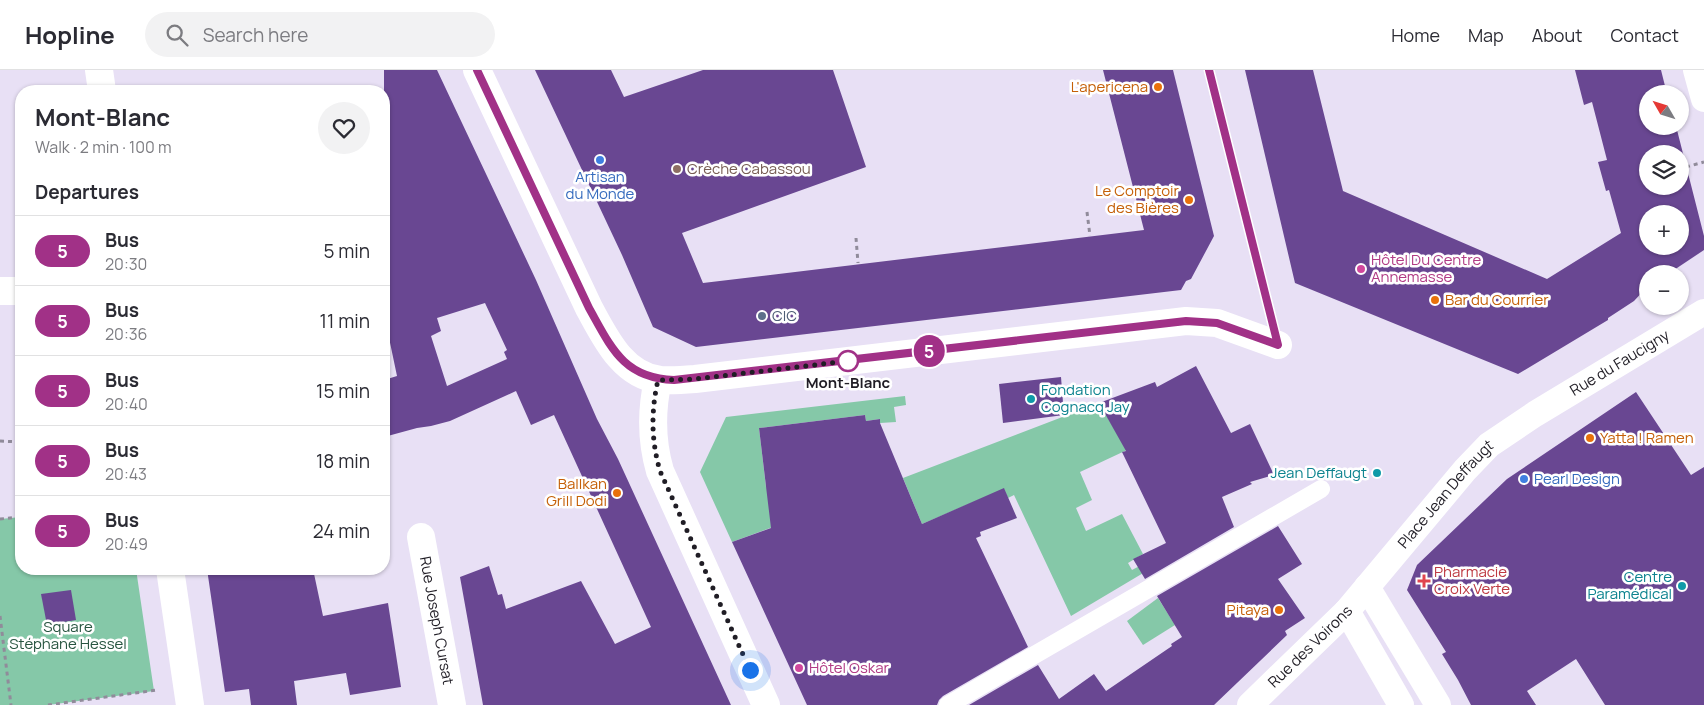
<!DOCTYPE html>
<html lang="en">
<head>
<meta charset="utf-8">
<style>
  :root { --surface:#fff; --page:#f2f2f3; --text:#2b2b33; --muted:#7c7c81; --line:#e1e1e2 }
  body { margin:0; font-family:Manrope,sans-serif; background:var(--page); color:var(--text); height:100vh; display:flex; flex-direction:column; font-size:19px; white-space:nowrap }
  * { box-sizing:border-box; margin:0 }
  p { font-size:16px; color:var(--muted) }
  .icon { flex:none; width:28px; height:28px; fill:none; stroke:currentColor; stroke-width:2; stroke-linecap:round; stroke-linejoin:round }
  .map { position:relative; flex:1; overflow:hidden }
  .details { position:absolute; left:15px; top:15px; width:375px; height:490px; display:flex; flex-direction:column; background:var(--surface); border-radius:20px; box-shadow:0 1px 4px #0004 }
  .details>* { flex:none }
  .badge { padding:0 10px; border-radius:16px; font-size:18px; line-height:32px }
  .needle { width:32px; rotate:309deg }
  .fabs { position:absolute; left:1639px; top:15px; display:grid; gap:10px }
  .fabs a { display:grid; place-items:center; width:50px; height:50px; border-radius:50%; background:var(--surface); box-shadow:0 1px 4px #0004; font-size:25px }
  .you { position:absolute; width:25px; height:25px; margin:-12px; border:4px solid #fff; border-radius:50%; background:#1a73e8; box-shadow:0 0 0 8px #1a73e833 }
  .map>.badge { position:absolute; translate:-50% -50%; box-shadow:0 0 0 2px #fff }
  h2 { padding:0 20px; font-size:19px; line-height:45px }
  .round { display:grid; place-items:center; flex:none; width:52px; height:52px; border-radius:26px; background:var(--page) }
  .overview { display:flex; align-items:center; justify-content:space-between; height:85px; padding:0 20px }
  h1 { font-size:24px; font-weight:700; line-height:38px }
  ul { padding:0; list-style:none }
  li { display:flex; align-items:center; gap:15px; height:70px; padding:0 20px; border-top:1px solid var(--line) }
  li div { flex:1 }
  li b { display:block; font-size:19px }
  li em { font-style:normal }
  li .badge { min-width:55px; font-weight:700; text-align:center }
  header { display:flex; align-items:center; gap:30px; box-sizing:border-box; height:70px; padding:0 25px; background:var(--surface); border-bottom:1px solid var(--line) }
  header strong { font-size:24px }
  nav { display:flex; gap:28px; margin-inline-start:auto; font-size:18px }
  .search { width:350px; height:45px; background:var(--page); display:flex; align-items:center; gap:12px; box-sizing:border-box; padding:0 18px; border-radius:28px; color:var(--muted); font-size:19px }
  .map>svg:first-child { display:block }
  .green { fill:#85c8a8 }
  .building { fill:#694792; fill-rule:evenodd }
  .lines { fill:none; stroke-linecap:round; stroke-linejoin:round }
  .path { stroke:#908b9a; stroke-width:3; stroke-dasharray:4 4; stroke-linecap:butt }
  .service { stroke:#fff; stroke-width:18 }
  .pedestrian { stroke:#fff; stroke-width:26 }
  .minor { stroke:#fff; stroke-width:28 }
  .line-casing { stroke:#fff; stroke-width:11 }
  .line { stroke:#a13187; stroke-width:8 }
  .walk { stroke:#201d25; stroke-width:5; stroke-dasharray:0 9 }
  .food-dot { fill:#e8710a; stroke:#fff; stroke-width:2 }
  .shop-dot { fill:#3f7fe0; stroke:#fff; stroke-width:2 }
  .education-dot { fill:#8d6e63; stroke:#fff; stroke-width:2 }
  .hotel-dot { fill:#d1479c; stroke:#fff; stroke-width:2 }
  .service-dot { fill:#5c6f8a; stroke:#fff; stroke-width:2 }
  .stop-dot { fill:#fff; stroke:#a13187; stroke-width:2.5 }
  .culture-dot { fill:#0f9aa8; stroke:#fff; stroke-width:2 }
  .health-dot { fill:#e0444e; stroke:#fff; stroke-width:2 }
  .labels { text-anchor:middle; stroke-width:5; stroke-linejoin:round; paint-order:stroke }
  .food-label { font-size:15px; fill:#c56008; stroke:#fff; text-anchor:end }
  .education-label { font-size:15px; fill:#785e54; stroke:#fff; text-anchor:start }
  .shop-label { font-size:15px; fill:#366cbe; stroke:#fff }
  .hotel-label { font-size:15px; fill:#b23c85; stroke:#fff; text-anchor:start }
  .service-label { font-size:15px; fill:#4e5e75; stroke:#fff; text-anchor:start }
  .street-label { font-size:15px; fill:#201d25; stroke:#fff }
  .stop-label { font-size:15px; font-weight:bold; fill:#201d25; stroke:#fff }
  .culture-label { font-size:15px; fill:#0d838f; stroke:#fff; text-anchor:end }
  .health-label { font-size:15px; fill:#be3a42; stroke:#fff; text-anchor:start }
  .park-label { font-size:15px; fill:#285541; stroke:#fff }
</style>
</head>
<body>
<header>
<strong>Hopline</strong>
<div class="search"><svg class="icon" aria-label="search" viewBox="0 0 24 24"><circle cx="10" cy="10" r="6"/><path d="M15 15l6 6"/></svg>Search here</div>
<nav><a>Home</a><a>Map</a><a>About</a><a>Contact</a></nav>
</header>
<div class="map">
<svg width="1704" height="635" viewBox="0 0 1704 635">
  <rect width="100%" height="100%" fill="#e8e0f5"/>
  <!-- green -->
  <g class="green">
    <polygon points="905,326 906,335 894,337 896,352 880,353 880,349 866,351 865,345 759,358 766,417 824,438 732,472 700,402 726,347"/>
    <polygon points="1099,333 1127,380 1080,402 1092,430 1076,438 1086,461 1122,444 1143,484 1128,493 1132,500 1147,492 1150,499 1071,546 1014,425 1008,428 1004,419 922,454 903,408"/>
    <polygon points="21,447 21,499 136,499 154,621 48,635 0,635 0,449"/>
    <polygon points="1158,528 1175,555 1143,575 1127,551"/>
  </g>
  <!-- building -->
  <g class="building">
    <path d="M384,0H437L536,210L597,349L618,389L731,635H483L460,507L489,496L498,525L502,524L506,539L581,511L615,574L651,557L554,345L531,355L516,321L450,351L431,356L417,358L384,367V310L397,306L384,244ZM485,233L507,280L504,282L507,289L447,316L431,266L441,261L437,248Z"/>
    <polygon points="535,0 611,0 624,27 703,0 833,0 866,97 682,163 703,213 1144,160 1103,0 1173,0 1214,166 1191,209 1186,211 1181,220 696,277 653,257 622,185"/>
    <path d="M1245,0H1313L1343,121L1547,209L1621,163L1609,120L1606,121L1598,92L1607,90L1592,32L1584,35L1575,0H1661L1667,24H1648V56H1676L1704,166V180L1668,204H1648V216L1634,231L1608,248V250L1518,304L1295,213ZM1648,84H1680V116H1648ZM1648,144H1680V176H1648Z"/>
    <polygon points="1196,296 1231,363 1250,354 1274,405 1250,412 1252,414 1222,427 1234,457 1145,509 1133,489 1166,473 1122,382 1126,381 1099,333 1155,312 1157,317"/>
    <polygon points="1061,307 1064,345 1003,353 999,314"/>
    <polygon points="1636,322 1691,405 1704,397 1704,635 1605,635 1576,589 1527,621 1536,635 1471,635 1458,610 1442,584 1446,582 1407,520 1417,495 1507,409"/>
    <polygon points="865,345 866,351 880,349 880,353 922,454 1004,418 1017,448 980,462 981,466 976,468 1028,577 943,626 939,630 937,635 807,635 732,472 771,458 759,358"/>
    <polygon points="1278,456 1302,494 1278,509 1305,548 1285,561 1287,565 1214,635 969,635 1038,595 1059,629 1094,604 1106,621 1172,576 1171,574 1182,567 1157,526"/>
    <polygon points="207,499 313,499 323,546 388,533 401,617 350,625 346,603 294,611 297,635 251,635 249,619 225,622"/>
    <polygon points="71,520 76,550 47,555 41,524"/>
  </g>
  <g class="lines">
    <!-- path -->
    <g class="path">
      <polyline points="1686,97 1704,92"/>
      <polyline points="1087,142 1090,166"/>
      <polyline points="856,168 858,193"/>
      <polyline points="0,371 21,372"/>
      <polyline points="0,449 21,447"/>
      <polyline points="0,546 11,635"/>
      <polyline points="48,635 157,620"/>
    </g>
    <!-- service -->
    <polyline class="service" points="948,635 1321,419"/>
    <!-- pedestrian -->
    <g class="pedestrian">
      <polyline points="1696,0 1704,29"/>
      <polyline points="1367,517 1438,635"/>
      <polyline points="1347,541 1401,635"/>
      <path id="s1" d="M1250,635L1347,541L1465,400L1489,375L1535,344L1704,242"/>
    </g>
    <!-- minor -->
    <g class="minor">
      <polyline points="99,0 102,21"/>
      <path d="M477,0L589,238C605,267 622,305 660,310C671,311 683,310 695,309L1186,251L1217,253L1278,275"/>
      <polyline points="0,221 21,221"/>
      <path d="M658,310C651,341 651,370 660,401L766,635"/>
      <path id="s2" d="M421,467L452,635"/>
      <polyline points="170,499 190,635"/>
    </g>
  </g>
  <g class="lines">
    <defs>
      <path id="line" d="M477,0L589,238C611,277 623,308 674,310L1186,251L1217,253L1278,275L1209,0"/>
    </defs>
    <!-- line casing -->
    <use href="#line" class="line-casing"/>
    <!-- line -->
    <use href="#line" class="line"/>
    <!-- walk -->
    <path class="walk" d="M750,600L660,401C651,370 651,341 658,310L695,309L848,291"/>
  </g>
  <!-- markers -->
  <g class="food-dot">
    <circle cx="1158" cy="17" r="5"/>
    <circle cx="1189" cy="130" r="5"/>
    <circle cx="1435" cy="230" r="5"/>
    <circle cx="1590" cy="368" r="5"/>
    <circle cx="617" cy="423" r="5"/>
    <circle cx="1279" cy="540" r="5"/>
  </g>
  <g class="shop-dot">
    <circle cx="600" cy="90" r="5"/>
    <circle cx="1524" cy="409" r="5"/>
  </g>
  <circle class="education-dot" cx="677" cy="99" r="5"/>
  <g class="hotel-dot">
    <circle cx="1361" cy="199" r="5"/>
    <circle cx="799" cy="598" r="5"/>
  </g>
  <circle class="service-dot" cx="762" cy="246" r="5"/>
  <circle class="stop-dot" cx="848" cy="291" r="10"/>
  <g class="culture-dot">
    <circle cx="1031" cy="329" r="5"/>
    <circle cx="1377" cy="403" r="5"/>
    <circle cx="1682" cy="516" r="5"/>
  </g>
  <path class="health-dot" d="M1421.5 503.5h5v5h5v5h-5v5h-5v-5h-5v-5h5z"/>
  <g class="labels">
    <!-- food labels -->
    <g class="food-label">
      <text x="1148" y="22">L'apericena</text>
      <text x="1179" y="126">Le Comptoir<tspan x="1179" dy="17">des Bières</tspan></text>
      <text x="1445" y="235" text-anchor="start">Bar du Courrier</text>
      <text x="1600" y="373" text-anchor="start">Yatta ! Ramen</text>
      <text x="607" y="419">Ballkan<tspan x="607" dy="17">Grill Dodi</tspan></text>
      <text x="1269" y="545">Pitaya</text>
    </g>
    <!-- education labels -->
    <g class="education-label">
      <text x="687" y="104">Crèche Cabassou</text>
    </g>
    <!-- shop labels -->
    <g class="shop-label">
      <text x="600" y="112">Artisan<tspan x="600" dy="17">du Monde</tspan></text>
      <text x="1534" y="414" text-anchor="start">Pearl Design</text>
    </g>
    <!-- hotel labels -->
    <g class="hotel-label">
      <text x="1371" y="195">Hôtel Du Centre<tspan x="1371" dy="17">Annemasse</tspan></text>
      <text x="809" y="603">Hôtel Oskar</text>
    </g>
    <!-- service labels -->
    <g class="service-label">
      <text x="772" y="251">CIC</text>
    </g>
    <!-- street labels -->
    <g class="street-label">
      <text dy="5" stroke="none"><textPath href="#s1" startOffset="508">Rue du Faucigny</textPath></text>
      <text dy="5" stroke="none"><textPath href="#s1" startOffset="288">Place Jean Deffaugt</textPath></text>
      <text dy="5" stroke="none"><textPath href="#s2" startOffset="85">Rue Joseph Cursat</textPath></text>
      <text dy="5" stroke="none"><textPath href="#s1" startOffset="84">Rue des Voirons</textPath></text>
    </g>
    <!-- stop labels -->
    <g class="stop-label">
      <text x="848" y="318">Mont-Blanc</text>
    </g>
    <!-- culture labels -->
    <g class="culture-label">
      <text x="1041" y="325" text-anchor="start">Fondation<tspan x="1041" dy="17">Cognacq Jay</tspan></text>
      <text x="1367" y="408">Jean Deffaugt</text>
      <text x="1672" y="512">Centre<tspan x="1672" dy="17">Paramédical</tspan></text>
    </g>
    <!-- health labels -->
    <g class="health-label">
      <text x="1434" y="507">Pharmacie<tspan x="1434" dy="17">Croix Verte</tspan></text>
    </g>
    <!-- park labels -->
    <g class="park-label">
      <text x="68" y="562">Square<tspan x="68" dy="17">Stéphane Hessel</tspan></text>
    </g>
  </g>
</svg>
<div class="fabs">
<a><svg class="needle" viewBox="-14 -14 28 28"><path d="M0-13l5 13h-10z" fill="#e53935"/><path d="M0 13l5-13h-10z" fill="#7c7c81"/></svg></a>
<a><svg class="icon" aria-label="layers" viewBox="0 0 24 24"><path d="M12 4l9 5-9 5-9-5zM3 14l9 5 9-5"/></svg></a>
<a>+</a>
<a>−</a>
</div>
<div class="you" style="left:750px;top:600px"></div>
<b class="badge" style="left:929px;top:281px;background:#a13187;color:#fff">5</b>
<section class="details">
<div class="overview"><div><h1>Mont-Blanc</h1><p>Walk · 2 min · 100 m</p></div><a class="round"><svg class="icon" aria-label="heart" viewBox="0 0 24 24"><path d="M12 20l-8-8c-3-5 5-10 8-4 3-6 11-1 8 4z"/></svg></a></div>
<h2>Departures</h2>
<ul>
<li><span class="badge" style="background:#a13187;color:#fff">5</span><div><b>Bus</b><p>20:30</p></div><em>5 min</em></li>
<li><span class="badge" style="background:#a13187;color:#fff">5</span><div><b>Bus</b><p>20:36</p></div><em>11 min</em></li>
<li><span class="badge" style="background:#a13187;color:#fff">5</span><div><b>Bus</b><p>20:40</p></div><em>15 min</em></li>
<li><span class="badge" style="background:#a13187;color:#fff">5</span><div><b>Bus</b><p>20:43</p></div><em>18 min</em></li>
<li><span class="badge" style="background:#a13187;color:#fff">5</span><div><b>Bus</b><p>20:49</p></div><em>24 min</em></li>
</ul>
</section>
</div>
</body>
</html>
